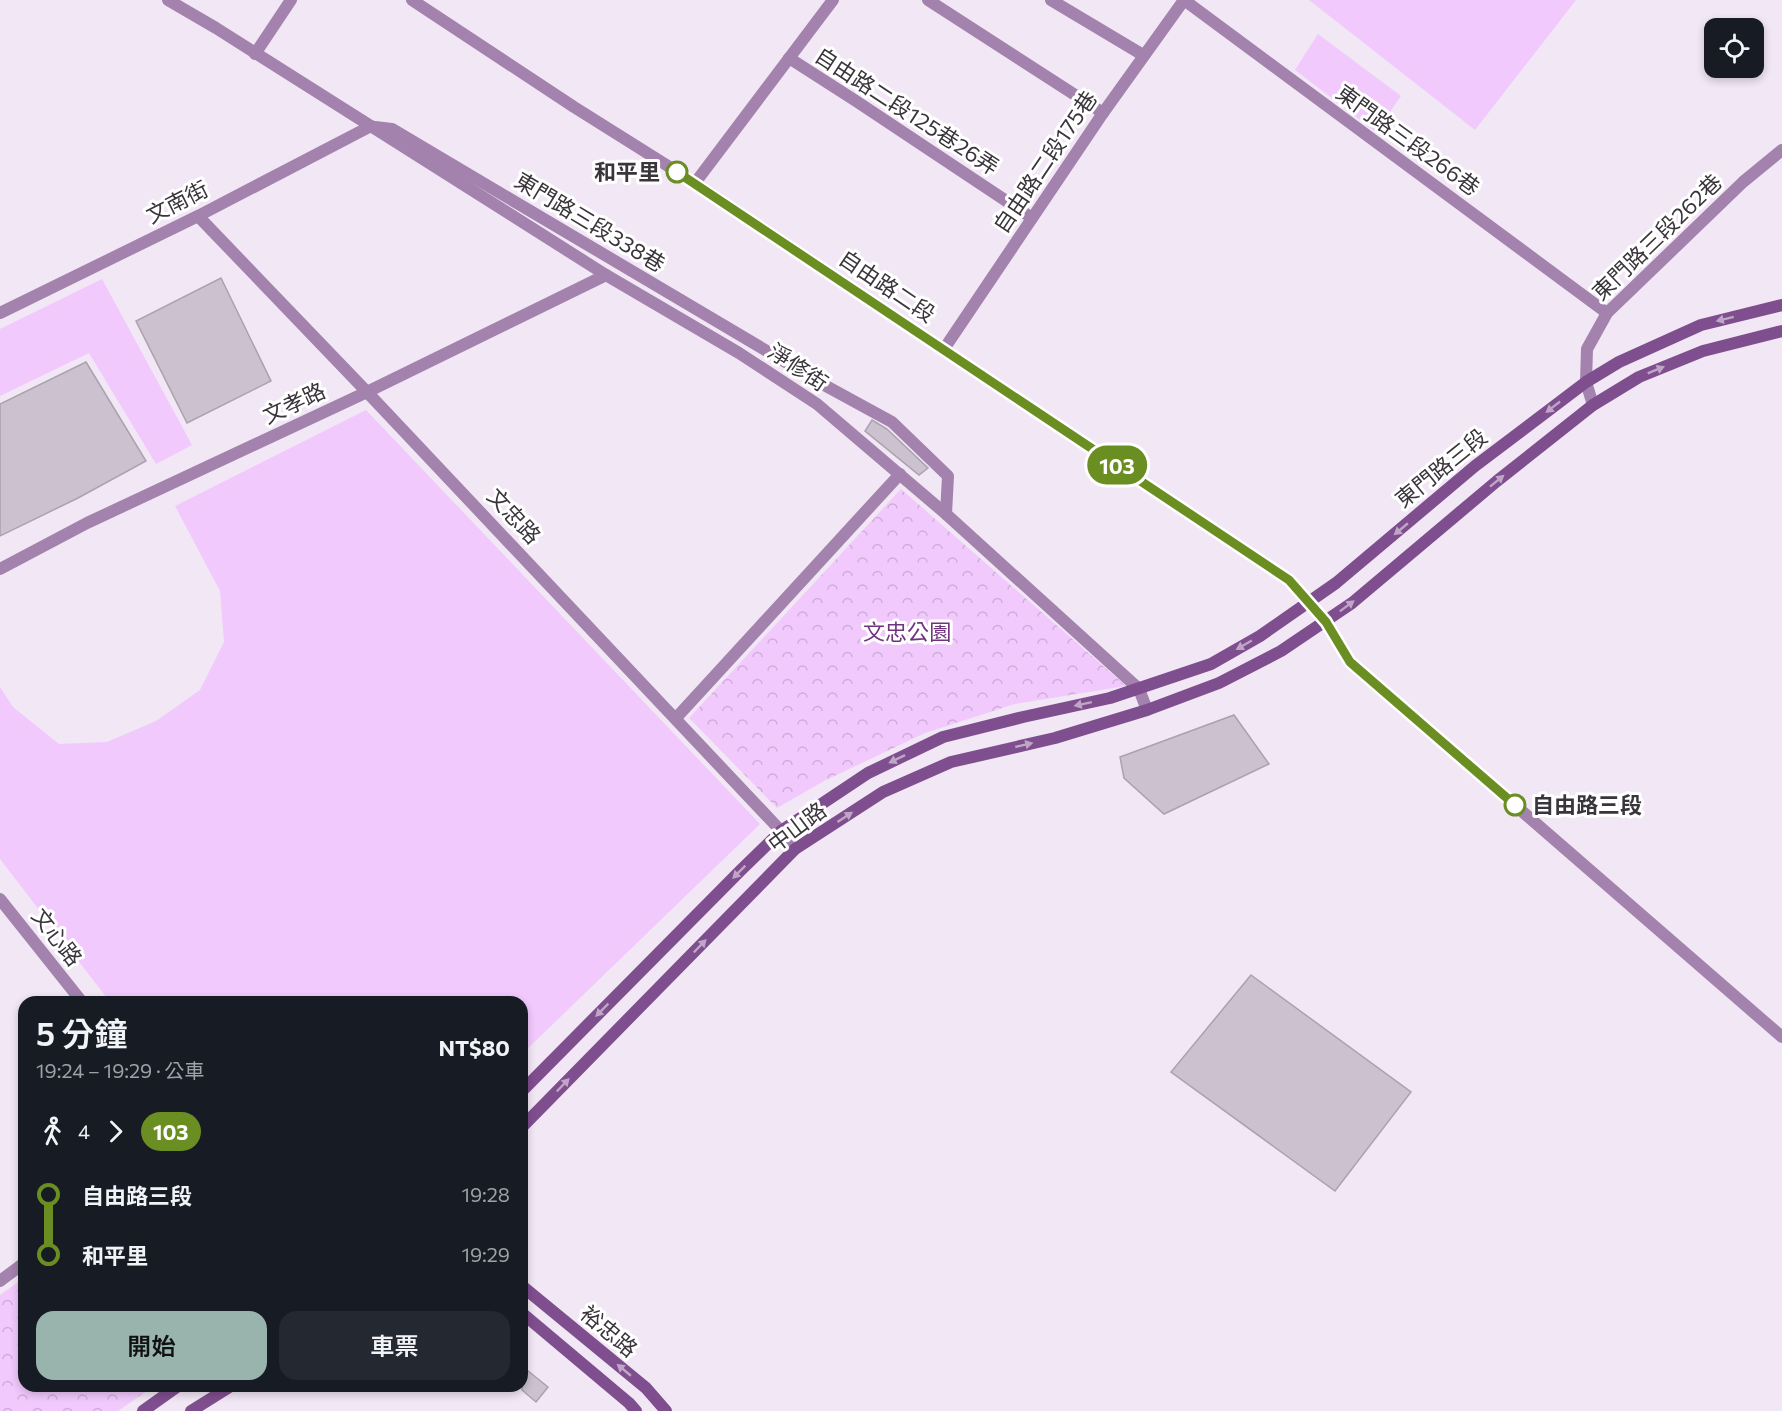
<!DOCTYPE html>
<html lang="zh-TW">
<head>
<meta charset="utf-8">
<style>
  :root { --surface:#171b24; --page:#242831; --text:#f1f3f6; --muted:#9ea1a6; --accent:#98b4ad }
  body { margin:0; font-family:Commissioner,"Noto Sans TC",sans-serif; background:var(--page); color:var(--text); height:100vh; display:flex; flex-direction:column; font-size:22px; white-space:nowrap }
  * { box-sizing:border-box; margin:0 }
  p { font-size:20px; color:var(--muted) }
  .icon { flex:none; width:33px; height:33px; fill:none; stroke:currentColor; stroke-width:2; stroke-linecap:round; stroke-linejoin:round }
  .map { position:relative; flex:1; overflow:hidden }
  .sheet { position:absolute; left:18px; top:996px; width:510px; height:396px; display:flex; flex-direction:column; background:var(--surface); border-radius:18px; box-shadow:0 3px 9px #0003 }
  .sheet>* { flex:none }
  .badge { padding:0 12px; border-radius:20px; font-size:21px; line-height:39px }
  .tools { position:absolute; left:1704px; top:18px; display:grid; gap:12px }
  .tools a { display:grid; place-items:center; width:60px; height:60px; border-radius:12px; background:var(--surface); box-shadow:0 3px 9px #0003; font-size:30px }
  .map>.badge { position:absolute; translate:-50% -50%; box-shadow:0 0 0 3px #fff }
  .legs { display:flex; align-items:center; gap:9px; height:66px; padding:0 18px; font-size:20px }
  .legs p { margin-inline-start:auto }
  .headline { display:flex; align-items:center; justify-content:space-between; height:102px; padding:0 18px }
  h1 { font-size:33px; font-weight:600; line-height:45px }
  .primary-button { display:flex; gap:12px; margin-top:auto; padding:12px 18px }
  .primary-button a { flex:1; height:69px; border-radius:18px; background:var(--accent); color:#111; font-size:24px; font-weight:600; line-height:69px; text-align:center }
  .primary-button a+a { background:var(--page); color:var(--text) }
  ul { padding:0 18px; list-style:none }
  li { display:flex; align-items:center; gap:21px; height:60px; font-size:22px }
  li i { display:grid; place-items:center; width:9px; height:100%; margin:0 8px; background:currentColor }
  li i::after { content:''; width:15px; height:15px; margin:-8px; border:4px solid; border-radius:50%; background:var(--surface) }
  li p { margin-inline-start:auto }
  li:first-child i { background:linear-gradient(#0000 50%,currentColor 0) }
  li:last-child i { background:linear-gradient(currentColor 50%,#0000 0) }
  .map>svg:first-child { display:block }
  .grass { fill:#f1c9fd }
  .park { fill:url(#park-crowns) }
  .building { fill:#ccc1cf; stroke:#aba1af; stroke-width:1.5 }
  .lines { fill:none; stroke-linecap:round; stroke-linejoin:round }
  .street { stroke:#a382ae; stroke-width:12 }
  .secondary { stroke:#7f4e8e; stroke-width:12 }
  .oneway { fill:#bfa6c6 }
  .line-1-casing { stroke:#fff; stroke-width:14 }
  .line-1 { stroke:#6b8e23; stroke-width:9 }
  .stop-1-dot { fill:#fff; stroke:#6b8e23; stroke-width:3 }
  .labels { text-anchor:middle; stroke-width:6; stroke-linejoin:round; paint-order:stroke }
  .street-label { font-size:22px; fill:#39353b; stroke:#fff }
  .stop-label { font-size:22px; font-weight:bold; fill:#39353b; stroke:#fff; text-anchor:end }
  .park-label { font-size:22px; fill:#6f3380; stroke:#fff }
</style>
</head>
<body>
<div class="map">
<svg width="1782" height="1411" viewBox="0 0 1782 1411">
  <defs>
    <pattern id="park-crowns" width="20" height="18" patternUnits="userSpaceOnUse" patternTransform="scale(1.5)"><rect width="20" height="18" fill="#f1c9fd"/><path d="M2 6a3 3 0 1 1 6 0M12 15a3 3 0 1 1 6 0" fill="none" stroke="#cfadda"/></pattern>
  </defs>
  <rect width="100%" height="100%" fill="#f2e7f5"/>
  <!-- grass -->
  <g class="grass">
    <polygon points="1309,0 1576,0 1475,130"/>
    <polygon points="1318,34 1401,96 1376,132 1295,70"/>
    <polygon points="102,279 192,445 156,464 89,353 0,396 0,329"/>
    <polygon points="366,410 760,824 522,1054 522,1002 110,1002 0,859 0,687 13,707 59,744 107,742 156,721 200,690 224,642 220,591 175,506"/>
  </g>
  <!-- park -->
  <g class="park">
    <polygon points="901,489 1126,686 1015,704 925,733 824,781 777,808 689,718"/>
    <polygon points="24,1278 24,1386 154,1386 118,1411 0,1411 0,1295"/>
  </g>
  <!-- building -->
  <g class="building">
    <polygon points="221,278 271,381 187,423 136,321"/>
    <polygon points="86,362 146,461 78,498 0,536 0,404"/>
    <polygon points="872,420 887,429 928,468 919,475 865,431"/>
    <polygon points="1234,715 1269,764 1164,814 1124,778 1120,757"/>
    <polygon points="1251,975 1411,1092 1335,1191 1171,1072"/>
    <polygon points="522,1366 548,1387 536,1402 522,1390"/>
  </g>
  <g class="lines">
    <!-- street -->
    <g class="street">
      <polyline points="168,0 216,28 606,275 739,353 817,404 946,514 1139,689 1147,710"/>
      <polyline points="412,0 574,107 695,183 1289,580 1326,622 1350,662 1782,1037"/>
      <polyline points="928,0 1103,113"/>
      <polyline points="1051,0 1143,55"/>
      <polyline points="1184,0 1607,313"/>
      <polyline points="255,54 291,0"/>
      <polyline points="789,58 856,101 1032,218"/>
      <polyline points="375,127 392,129 826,386 892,422 948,476 946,514"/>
      <polyline points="695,183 833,0"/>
      <polyline points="198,216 367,392 781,831 795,849"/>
      <polyline points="0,313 198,216 371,126"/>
      <polyline points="944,349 1103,113 1184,0"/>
      <polyline points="1593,405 1586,382 1587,349 1607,313 1743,182 1782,150"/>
      <polyline points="0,569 87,523 367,392 606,275"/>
      <polyline points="676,718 900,474"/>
      <polyline points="0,899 82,1002"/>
      <polyline points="0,1281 24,1263"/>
    </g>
    <!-- secondary -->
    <g class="secondary">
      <polyline points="522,1091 741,870 781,831 868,773 943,737 1023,717 1110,698 1211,664 1260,636 1336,583 1475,466 1586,382 1619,362 1701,325 1782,305"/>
      <polyline points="522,1127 795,849 883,792 951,762 1055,738 1147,710 1219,683 1281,651 1352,603 1497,481 1593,405 1639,377 1703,351 1782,331"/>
      <polyline points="522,1286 646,1388 666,1411"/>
      <polyline points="522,1313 629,1403 636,1411"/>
      <polyline points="143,1411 178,1386"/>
      <polyline points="191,1411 231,1386"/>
    </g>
  </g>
  <!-- one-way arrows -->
  <defs><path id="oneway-solid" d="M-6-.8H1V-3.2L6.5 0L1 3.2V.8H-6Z" transform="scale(1.5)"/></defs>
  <g class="oneway">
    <use href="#oneway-solid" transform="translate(1725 319) rotate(166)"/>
    <use href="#oneway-solid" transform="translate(1656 370) rotate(-22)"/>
    <use href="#oneway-solid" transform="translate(1553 407) rotate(142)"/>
    <use href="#oneway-solid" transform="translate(1497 481) rotate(-39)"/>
    <use href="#oneway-solid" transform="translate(1401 529) rotate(140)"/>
    <use href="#oneway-solid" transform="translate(1347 606) rotate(-37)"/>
    <use href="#oneway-solid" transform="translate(1244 645) rotate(150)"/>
    <use href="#oneway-solid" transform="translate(1083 704) rotate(168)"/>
    <use href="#oneway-solid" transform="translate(1024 745) rotate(-13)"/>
    <use href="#oneway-solid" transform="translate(897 759) rotate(154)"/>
    <use href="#oneway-solid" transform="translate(845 817) rotate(-33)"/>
    <use href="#oneway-solid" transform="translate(739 872) rotate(135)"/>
    <use href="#oneway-solid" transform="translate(700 946) rotate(-46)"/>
    <use href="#oneway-solid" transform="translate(602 1010) rotate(135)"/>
    <use href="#oneway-solid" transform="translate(563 1085) rotate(-46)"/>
    <use href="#oneway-solid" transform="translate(624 1370) rotate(-140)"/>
  </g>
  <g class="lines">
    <defs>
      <polyline id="line-1" points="677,172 1289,580 1326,622 1350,662 1515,805"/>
    </defs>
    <!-- line-1 casing -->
    <use href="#line-1" class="line-1-casing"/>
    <!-- line-1 -->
    <use href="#line-1" class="line-1"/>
  </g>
  <!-- markers -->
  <g class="stop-1-dot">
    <circle cx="677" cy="172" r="10"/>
    <circle cx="1515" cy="805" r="10"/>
  </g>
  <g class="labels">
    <!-- street labels -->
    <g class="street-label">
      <text transform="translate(907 111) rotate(33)" y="8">自由路二段125巷26弄</text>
      <text transform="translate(1408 140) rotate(36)" y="8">東門路三段266巷</text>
      <text transform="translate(1045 162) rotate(-56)" y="8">自由路二段175巷</text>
      <text transform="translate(177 202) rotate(-27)" y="8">文南街</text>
      <text transform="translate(590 222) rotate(31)" y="8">東門路三段338巷</text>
      <text transform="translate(1657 237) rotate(-44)" y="8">東門路三段262巷</text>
      <text transform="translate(887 286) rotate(34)" y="8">自由路二段</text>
      <text transform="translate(798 367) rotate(34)" y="8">淨修街</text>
      <text transform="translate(294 403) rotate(-25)" y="8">文孝路</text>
      <text transform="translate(1441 468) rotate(-39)" y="8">東門路三段</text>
      <text transform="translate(514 516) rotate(47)" y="8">文忠路</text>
      <text transform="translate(797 827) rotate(-37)" y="8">中山路</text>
      <text transform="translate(57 937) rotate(52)" y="8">文心路</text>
      <text transform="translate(609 1331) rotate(40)" y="8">裕忠路</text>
    </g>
    <!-- stop labels -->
    <g class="stop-label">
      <text x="660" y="180">和平里</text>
      <text x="1532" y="813" text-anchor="start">自由路三段</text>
    </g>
    <!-- park labels -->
    <g class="park-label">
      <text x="907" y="640">文忠公園</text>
    </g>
  </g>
</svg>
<div class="tools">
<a><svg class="icon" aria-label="locate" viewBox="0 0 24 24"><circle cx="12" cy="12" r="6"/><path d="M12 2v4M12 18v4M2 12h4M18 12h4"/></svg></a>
</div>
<b class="badge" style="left:1117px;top:465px;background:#6b8e23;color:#fff">103</b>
<section class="sheet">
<div class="headline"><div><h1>5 分鐘</h1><p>19:24 – 19:29 · 公車</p></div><b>NT$80</b></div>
<div class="legs"><svg class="icon" aria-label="walk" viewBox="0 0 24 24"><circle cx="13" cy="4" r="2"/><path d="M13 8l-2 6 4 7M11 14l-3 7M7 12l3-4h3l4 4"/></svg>4<svg class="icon" aria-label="forward" viewBox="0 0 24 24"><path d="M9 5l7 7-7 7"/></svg><b class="badge" style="background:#6b8e23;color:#fff">103</b></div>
<ul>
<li><i style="color:#6b8e23"></i><b>自由路三段</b><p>19:28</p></li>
<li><i style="color:#6b8e23"></i><b>和平里</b><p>19:29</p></li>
</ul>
<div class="primary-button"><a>開始</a><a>車票</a></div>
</section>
</div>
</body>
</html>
